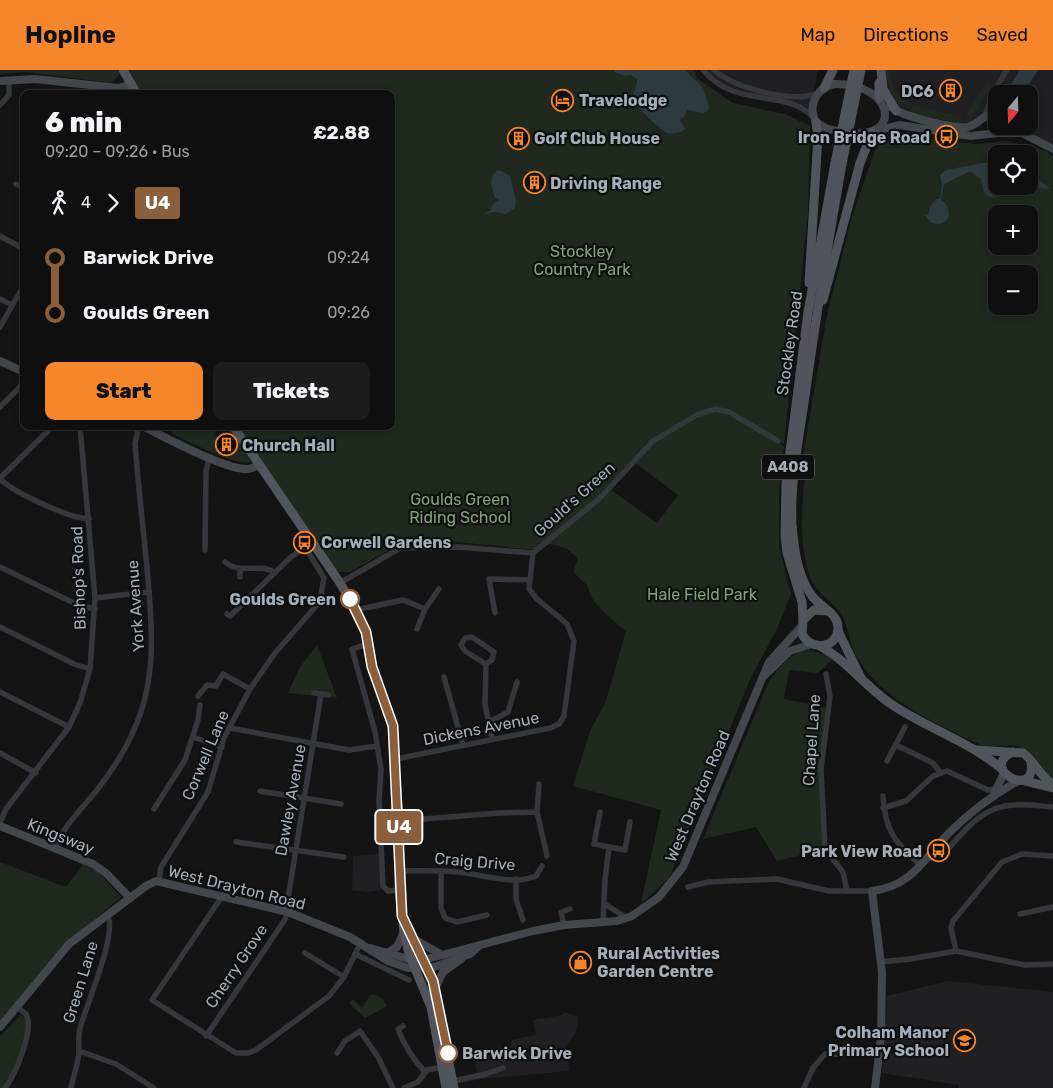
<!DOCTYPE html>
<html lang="en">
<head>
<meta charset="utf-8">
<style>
  :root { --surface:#0f0f10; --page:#1d1d1e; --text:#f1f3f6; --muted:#9b9c9f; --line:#2f2f30; --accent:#f5862c }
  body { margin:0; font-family:Rubik,sans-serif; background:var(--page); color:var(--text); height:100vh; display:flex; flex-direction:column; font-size:19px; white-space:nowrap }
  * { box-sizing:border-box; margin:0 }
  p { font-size:16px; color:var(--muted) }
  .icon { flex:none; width:28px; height:28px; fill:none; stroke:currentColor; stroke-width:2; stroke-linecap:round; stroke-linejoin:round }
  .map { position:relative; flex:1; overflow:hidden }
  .drawer { position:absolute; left:20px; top:20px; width:375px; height:340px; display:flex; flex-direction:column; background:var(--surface); border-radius:10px; box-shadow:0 2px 8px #0003,0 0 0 1px var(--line) }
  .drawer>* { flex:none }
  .badge { padding:0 10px; border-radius:4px; font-size:18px; line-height:32px }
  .needle { width:32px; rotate:199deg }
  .controls { position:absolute; left:988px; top:15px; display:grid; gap:10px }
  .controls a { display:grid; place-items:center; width:50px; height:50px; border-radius:10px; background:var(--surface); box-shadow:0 2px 8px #0003,0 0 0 1px var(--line); font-size:25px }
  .map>.badge { position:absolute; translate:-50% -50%; box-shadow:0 0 0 2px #fff }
  .legs { display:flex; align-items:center; gap:8px; height:55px; padding:0 25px; font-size:16px }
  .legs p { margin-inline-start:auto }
  .overview { display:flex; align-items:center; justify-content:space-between; height:85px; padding:0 25px }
  h1 { font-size:28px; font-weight:800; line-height:38px }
  .cta { display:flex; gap:10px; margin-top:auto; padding:10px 25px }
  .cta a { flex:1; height:58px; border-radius:10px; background:var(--accent); color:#111; font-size:20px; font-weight:800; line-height:58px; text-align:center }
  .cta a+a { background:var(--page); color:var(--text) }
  ul { padding:0 25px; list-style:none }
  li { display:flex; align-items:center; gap:18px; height:55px; font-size:19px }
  li i { display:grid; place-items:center; width:8px; height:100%; margin:0 6px; background:currentColor }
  li i::after { content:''; width:12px; height:12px; margin:-6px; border:4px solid; border-radius:50%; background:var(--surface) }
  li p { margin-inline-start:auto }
  li:first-child i { background:linear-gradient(#0000 50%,currentColor 0) }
  li:last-child i { background:linear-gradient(currentColor 50%,#0000 0) }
  header { display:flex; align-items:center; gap:30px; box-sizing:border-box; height:70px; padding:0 25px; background:var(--accent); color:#111 }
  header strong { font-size:24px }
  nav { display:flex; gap:28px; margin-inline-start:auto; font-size:18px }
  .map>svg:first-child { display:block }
  .built { fill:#202022 }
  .green { fill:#202820; fill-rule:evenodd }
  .water { fill:#2d3a3e }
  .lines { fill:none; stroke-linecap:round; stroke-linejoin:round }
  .street { stroke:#35373b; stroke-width:5.5 }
  .secondary { stroke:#43464b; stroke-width:8 }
  .primary { stroke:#51545a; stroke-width:9 }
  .primary-bridge { stroke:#51545a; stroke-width:9 }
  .line-1-casing { stroke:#fff; stroke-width:11 }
  .line-1 { stroke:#8b5e3c; stroke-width:8 }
  .stop-1-dot { fill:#fff; stroke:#8b5e3c; stroke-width:2.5 }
  .labels { text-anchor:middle; stroke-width:4.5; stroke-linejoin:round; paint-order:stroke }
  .shield { fill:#0f0f10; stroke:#787e84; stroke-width:1 }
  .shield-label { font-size:15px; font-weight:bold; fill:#a5aeb6 }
  .poi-label { font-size:16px; font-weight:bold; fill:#a5aeb6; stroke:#0f0f10; text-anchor:start }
  .park-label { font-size:16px; fill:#81a27c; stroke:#0f0f10 }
  .street-label { font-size:16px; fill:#a5aeb6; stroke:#0f0f10 }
  .stop-label { font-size:16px; font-weight:bold; fill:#a5aeb6; stroke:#0f0f10; text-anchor:end }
</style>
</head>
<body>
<header>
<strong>Hopline</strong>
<nav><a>Map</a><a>Directions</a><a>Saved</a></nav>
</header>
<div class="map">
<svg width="1053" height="1018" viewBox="0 0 1053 1018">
  <rect width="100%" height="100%" fill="#141415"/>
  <!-- built -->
  <g class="built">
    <polygon points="702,0 818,0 809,43 800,37 735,24 721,18 712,12"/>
    <polygon points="883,0 1053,0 1053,76 1015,56 1029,56 1029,24 996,24 996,46 966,56 907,45 891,32"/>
    <polygon points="380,784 382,820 366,822 352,820 353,786"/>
    <polygon points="948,911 1053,922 1053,1018 959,1018 959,1015 882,1003 887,926"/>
    <polygon points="564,942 579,947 576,962 565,978 570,1001 479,1009 462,1014 457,1011 477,1004 474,985 478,982 512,975 511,970 536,965 533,950 563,945"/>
  </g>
  <!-- green -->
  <g class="green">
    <polygon points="0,0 117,0 120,4 111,13 27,2 0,4"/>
    <path d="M123,0H695L696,6L701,11L733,33L785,44L810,56L808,143L784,374L780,372L784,377L779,421V477L791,524L776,561L751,607L669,808L645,830L641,833L661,740L573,716L590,661L606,631L626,561C613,550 590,534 588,516L573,502L578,488L566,478L550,474L536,480L457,472L411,473L396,476L350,502H340L334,505L233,356H391V24H137ZM634,392L678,425L657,453L610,419Z"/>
    <path d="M886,0H889L894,21L912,35L911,38C892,31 888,19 886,0Z"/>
    <polygon points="987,11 992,14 971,48 966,46"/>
    <polygon points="913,36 960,46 961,50 958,53 913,44 911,42"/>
    <path d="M891,68H922L975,74L1006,71L1045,80L1053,86V710C1043,700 1036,684 1022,678C1008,671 992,681 974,672C933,652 881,629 857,587C849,574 849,558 842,545C835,534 819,525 812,511C796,479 803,422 807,388L803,386L827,245L852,147L875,80L883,71ZM996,84H1029V116H996ZM996,144H1029V176H996ZM996,204H1029V236H996Z"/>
    <path d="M175,356H217L215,366L229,372L233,363L230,364L225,356H231L251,392C234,396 189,371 172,364Z"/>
    <polygon points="317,575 337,628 288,623 300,597"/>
    <path d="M810,580L827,585L832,590L818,603L789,600L784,629L828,638L821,699L825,779L777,791L756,757L703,769L769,611C781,596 791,582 810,580Z"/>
    <polygon points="0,792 66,817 83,794 98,802 121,827 64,875 0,951"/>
    <polygon points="373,924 383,929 387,936 365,948 349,933 353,929 362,938 370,925"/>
    <path d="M21,945L28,950C25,974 15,997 3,1018H0V966Z"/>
  </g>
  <!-- water -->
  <g class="water">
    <path d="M615,0H685L703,18L709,37L707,42L702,43L687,40L685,46L680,50L685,59C680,64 673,64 667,63C660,59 634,36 633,28C632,21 638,16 637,9L631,5L625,6L615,2Z"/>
    <polygon points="1020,0 1038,0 1023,24 1005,24"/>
    <path d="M983,93H996V116H999L1003,123L994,128C983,126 983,118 981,109L970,101L944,114L941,130C956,141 948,160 930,152L924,144L928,145L930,137L936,129H940L942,115L940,105L946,100Z"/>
    <path d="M499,100L510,106L516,131L515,138L506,144L493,142L481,145L491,140L494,133L500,130L495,128C492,118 487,105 499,100Z"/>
    <polygon points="1029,103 1051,119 1039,118 1031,124 1026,123 1023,116 1029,116"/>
  </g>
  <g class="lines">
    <!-- street -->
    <g class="street">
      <path d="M703,0C736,40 785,17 814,48"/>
      <path d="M714,0C735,18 793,34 818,23"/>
      <polyline points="992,27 996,47"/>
      <polyline points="0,35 9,25 9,10"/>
      <polyline points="984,47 994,21 1007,0"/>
      <polyline points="16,114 24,118"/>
      <polyline points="0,166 24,179"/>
      <polyline points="0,229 12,235"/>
      <polyline points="0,257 24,215"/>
      <polyline points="0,337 18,319 24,310"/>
      <polyline points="0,408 53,356"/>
      <path d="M0,409C15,423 68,448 89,449"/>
      <polyline points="205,480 206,400 210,387"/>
      <path d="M225,492C240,505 261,492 275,503"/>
      <polyline points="0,497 78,535 95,539"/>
      <polyline points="240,507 240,499"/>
      <polyline points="340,513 400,478 459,477 533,483 600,428 653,371 697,345 715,339 729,342 778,371"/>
      <polyline points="95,528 149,522"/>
      <polyline points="356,540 403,530 425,539 439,519"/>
      <polyline points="495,543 489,509 530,510"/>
      <polyline points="227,544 230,546 291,487 305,477"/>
      <polyline points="0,557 74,594 90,599"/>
      <polyline points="417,559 425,539"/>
      <polyline points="368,574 352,579 375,662 381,699 379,731 383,816 388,821 399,820"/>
      <polyline points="486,594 465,581 461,575 465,568 472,567 494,582 492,590 486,594 485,634 492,669"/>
      <polyline points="826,604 830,626 821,699 825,779 843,802 847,821"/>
      <polyline points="444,607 463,675"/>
      <polyline points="0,622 69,657"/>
      <polyline points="314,623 328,625"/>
      <polyline points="198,626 207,615 216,616 223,604 250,619"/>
      <polyline points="489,652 508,642 517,612"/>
      <polyline points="230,658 349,680 377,676"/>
      <polyline points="193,667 222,677"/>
      <polyline points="896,675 933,693 940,702"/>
      <polyline points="0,683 36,703"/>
      <polyline points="396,689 550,658 559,654 564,646 574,571 567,554 537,529 529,519 533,483"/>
      <polyline points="887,691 905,657"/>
      <polyline points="260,721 341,734"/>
      <path d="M883,726C885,762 895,772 921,796"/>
      <polyline points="883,738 906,731 933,706 947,701 988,720 997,719"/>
      <polyline points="154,739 185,690 198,650 200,635"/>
      <polyline points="537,742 539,714"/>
      <polyline points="600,742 594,774 609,777 605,810 603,851"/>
      <polyline points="399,751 499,743 537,742 547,786"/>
      <polyline points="0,753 6,739 69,657 80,633 90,599 95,528 80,356"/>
      <polyline points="236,772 344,787"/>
      <polyline points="609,777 625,780 630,752"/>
      <path d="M55,778C63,756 82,739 97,720C111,702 124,683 133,662C158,609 152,554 147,498C143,456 138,414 135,373L139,356"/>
      <path d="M932,783L940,788C961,766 979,736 1014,735C1027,734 1040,736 1053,737"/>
      <path d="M399,801C419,801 439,800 458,802C482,804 512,816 536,806L542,796"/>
      <polyline points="441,801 441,838 445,848 457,852 487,845"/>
      <polyline points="516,809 516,829 523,850"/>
      <polyline points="159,811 161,797 208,722 224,668 250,619 275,583 324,527 321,524 324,508 299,467 303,462"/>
      <polyline points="688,817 708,812 777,809 829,821 872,821"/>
      <polyline points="223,825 152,930 236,983 248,983 256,980 329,926 344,907 361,872"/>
      <polyline points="605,834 622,845"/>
      <polyline points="286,841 321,624"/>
      <polyline points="1020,844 1053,837"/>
      <polyline points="564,855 561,842 570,839"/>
      <polyline points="956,881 951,858 953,851 1002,792 1022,784 1053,786"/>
      <polyline points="305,883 344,907"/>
      <polyline points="355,884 409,910"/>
      <polyline points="880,892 910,889 956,881 1025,895 1053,894"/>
      <path d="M403,956L398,959C404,975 413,989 425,1002"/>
      <polyline points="206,966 284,851 288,842"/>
      <polyline points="79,981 116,994 154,1018"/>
      <polyline points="337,983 345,971 360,961 378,987 393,1018"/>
      <polyline points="453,1011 486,1004 503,998"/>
      <path d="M5,1018C15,1005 35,959 26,944L17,937"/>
      <path d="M71,1018C73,1007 79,991 79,981C79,973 78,966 80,958C86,936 119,860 107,845"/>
      <polyline points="404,1018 418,1012 427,1000 442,997"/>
      <polyline points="804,1018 813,998 825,984 879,985"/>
    </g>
    <!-- secondary -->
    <g class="secondary">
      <polyline points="0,11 35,9 118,18 132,14"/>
      <path d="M834,14C896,13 904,73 844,62C833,60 824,59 816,52C807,35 817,18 834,14Z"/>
      <path d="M891,37C904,47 952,59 968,57C977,55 980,49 988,45L996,48"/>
      <polyline points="1008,56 1053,79"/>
      <polyline points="876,61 899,55 971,66 998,63 1021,63"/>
      <polyline points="0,291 24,302"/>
      <path d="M142,356C163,366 227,401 248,399C253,399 255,396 259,394"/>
      <polyline points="765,605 790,581 812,574"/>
      <polyline points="993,726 1004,703"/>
      <polyline points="0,756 93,794 106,803 130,828"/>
      <polyline points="412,868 442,885"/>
      <polyline points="370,878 412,890 423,890 533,861 564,855 617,851 632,846 659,827 683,797 769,592 801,557"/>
      <polyline points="387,883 397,877 404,862"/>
      <polyline points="435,919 443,902 461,889"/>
      <polyline points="0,957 69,874 146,816 156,811 288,842 350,867 388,891 408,898 434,897 470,884 477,878"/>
      <path d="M875,1018L881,967L882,902L872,821C913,816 923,789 950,762C969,743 995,724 1018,711"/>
    </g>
    <!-- primary -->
    <g class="primary">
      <polyline points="123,0 137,24"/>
      <polyline points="881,0 883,19 896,41"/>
      <polyline points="879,13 879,28"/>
      <polyline points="824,18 833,0"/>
      <polyline points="809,213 818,66 816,52"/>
      <polyline points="823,230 860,93 872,63"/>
      <polyline points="233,356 340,513 356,540 366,561 372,597 393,656 399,751 399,820 404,862 409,884 431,937 446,1018"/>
      <path d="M827,541L814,540L803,550L802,564C810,580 835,580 838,560C840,544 820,537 812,526C797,506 794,478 792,454C790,411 799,368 805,326C816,248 828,172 842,94"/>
      <polyline points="803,550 802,532 787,483 785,465 786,413 808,242 835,93"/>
      <polyline points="838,561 861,608"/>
      <path d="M820,576C846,590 866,617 891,634C928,659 969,671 1003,700"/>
      <path d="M978,680L1023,683C1033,689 1039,705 1053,715"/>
      <path d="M1013,682C977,698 1037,731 1031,692"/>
      <polyline points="1021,710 1053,718"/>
      <polyline points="404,852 433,911 454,1018"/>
    </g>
    <!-- primary-bridge -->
    <g class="primary-bridge">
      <polyline points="835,93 854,0"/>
      <polyline points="842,94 861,0"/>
    </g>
  </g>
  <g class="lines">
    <defs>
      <polyline id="line-1" points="350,529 366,562 372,597 393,656 402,846 433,911 448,983"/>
    </defs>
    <!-- line-1 casing -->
    <use href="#line-1" class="line-1-casing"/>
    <!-- line-1 -->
    <use href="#line-1" class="line-1"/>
  </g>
  <!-- icons -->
  <defs>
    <symbol id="building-ring" viewBox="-11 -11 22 22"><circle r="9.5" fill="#0f0f10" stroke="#f5862c" stroke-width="1.5"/><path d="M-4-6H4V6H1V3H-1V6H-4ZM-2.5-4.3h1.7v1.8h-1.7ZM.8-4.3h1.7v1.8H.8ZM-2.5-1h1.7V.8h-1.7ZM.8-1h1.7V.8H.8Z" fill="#f5862c"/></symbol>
    <symbol id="hotel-ring" viewBox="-11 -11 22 22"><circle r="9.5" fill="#0f0f10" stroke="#f5862c" stroke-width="1.5"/><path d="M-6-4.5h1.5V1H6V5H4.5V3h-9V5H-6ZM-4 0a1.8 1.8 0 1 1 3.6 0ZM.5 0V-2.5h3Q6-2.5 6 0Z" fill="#f5862c"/></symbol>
    <symbol id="bus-ring" viewBox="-11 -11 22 22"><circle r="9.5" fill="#0f0f10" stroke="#f5862c" stroke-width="1.5"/><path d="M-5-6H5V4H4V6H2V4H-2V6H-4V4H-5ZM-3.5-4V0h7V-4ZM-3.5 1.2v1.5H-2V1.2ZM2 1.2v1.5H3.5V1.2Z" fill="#f5862c"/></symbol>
    <symbol id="shop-ring" viewBox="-11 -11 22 22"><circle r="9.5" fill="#0f0f10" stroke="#f5862c" stroke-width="1.5"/><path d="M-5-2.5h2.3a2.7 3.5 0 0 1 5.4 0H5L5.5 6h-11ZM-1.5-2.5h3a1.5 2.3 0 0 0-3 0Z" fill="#f5862c"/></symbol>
    <symbol id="school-ring" viewBox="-11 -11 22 22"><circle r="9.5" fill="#0f0f10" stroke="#f5862c" stroke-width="1.5"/><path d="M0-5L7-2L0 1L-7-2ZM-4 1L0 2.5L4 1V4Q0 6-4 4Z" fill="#f5862c"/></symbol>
  </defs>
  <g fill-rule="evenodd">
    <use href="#building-ring" x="938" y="8" width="25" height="25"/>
    <use href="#hotel-ring" x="550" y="18" width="25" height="25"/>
    <use href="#bus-ring" x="934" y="54" width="25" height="25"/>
    <use href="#building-ring" x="506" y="56" width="25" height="25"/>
    <use href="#building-ring" x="522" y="100" width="25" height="25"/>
    <use href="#building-ring" x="214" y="362" width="25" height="25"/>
    <use href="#bus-ring" x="292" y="460" width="25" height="25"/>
    <use href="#bus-ring" x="926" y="768" width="25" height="25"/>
    <use href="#shop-ring" x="568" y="880" width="25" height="25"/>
    <use href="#school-ring" x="952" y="958" width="25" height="25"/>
  </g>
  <!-- markers -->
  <g class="stop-1-dot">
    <circle cx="350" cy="529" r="9"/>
    <circle cx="448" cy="983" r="9"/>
  </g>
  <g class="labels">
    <!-- shield labels -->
    <rect class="shield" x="762" y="384.5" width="52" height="25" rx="4"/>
    <g class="shield-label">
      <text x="788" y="402">A408</text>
    </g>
    <!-- poi labels -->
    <g class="poi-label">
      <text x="934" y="27" text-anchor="end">DC6</text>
      <text x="579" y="36">Travelodge</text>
      <text x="930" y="73" text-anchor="end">Iron Bridge Road</text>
      <text x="534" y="74">Golf Club House</text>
      <text x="550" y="119">Driving Range</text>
      <text x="242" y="381">Church Hall</text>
      <text x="321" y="478">Corwell Gardens</text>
      <text x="922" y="787" text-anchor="end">Park View Road</text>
      <text x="597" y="889">Rural Activities<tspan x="597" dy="18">Garden Centre</tspan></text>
      <text x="949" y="968" text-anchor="end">Colham Manor<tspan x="949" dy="18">Primary School</tspan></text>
    </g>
    <!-- park labels -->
    <g class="park-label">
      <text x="582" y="187">Stockley<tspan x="582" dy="18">Country Park</tspan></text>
      <text x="460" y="435">Goulds Green<tspan x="460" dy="18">Riding School</tspan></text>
      <text x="702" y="530">Hale Field Park</text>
    </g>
    <!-- street labels -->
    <g class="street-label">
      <text transform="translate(789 273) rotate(-82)" y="6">Stockley Road</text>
      <text transform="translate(574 429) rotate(-42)" y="6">Gould's Green</text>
      <text transform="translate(78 508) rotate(-92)" y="6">Bishop's Road</text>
      <text transform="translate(135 536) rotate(-94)" y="6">York Avenue</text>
      <text transform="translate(481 658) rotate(-11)" y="6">Dickens Avenue</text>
      <text transform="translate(811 670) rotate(-86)" y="6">Chapel Lane</text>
      <text transform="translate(205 685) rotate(-67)" y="6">Corwell Lane</text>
      <text transform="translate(697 726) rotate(-67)" y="6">West Drayton Road</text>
      <text transform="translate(290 730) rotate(-80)" y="6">Dawley Avenue</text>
      <text transform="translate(61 766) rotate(22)" y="6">Kingsway</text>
      <text transform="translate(475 791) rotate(5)" y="6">Craig Drive</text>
      <text transform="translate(237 817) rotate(14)" y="6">West Drayton Road</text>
      <text transform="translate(236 896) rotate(-56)" y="6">Cherry Grove</text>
      <text transform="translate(80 912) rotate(-73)" y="6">Green Lane</text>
    </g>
    <!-- stop labels -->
    <g class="stop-label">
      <text x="336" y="535">Goulds Green</text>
      <text x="462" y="989" text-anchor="start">Barwick Drive</text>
    </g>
  </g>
</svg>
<div class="controls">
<a><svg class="needle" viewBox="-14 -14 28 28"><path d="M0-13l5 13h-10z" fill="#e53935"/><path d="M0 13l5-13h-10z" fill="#9b9c9f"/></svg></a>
<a><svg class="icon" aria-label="locate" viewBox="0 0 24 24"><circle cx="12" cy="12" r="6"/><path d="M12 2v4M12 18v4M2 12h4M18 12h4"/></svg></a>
<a>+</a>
<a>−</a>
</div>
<b class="badge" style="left:399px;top:757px;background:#8b5e3c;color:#fff">U4</b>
<section class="drawer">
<div class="overview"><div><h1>6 min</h1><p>09:20 – 09:26 · Bus</p></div><b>£2.88</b></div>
<div class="legs"><svg class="icon" aria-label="walk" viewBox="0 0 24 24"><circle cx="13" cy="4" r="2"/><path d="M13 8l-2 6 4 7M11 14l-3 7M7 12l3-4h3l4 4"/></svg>4<svg class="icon" aria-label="forward" viewBox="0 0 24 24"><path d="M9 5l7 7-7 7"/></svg><b class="badge" style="background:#8b5e3c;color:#fff">U4</b></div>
<ul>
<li><i style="color:#8b5e3c"></i><b>Barwick Drive</b><p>09:24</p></li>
<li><i style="color:#8b5e3c"></i><b>Goulds Green</b><p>09:26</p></li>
</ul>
<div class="cta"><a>Start</a><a>Tickets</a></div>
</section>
</div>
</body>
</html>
